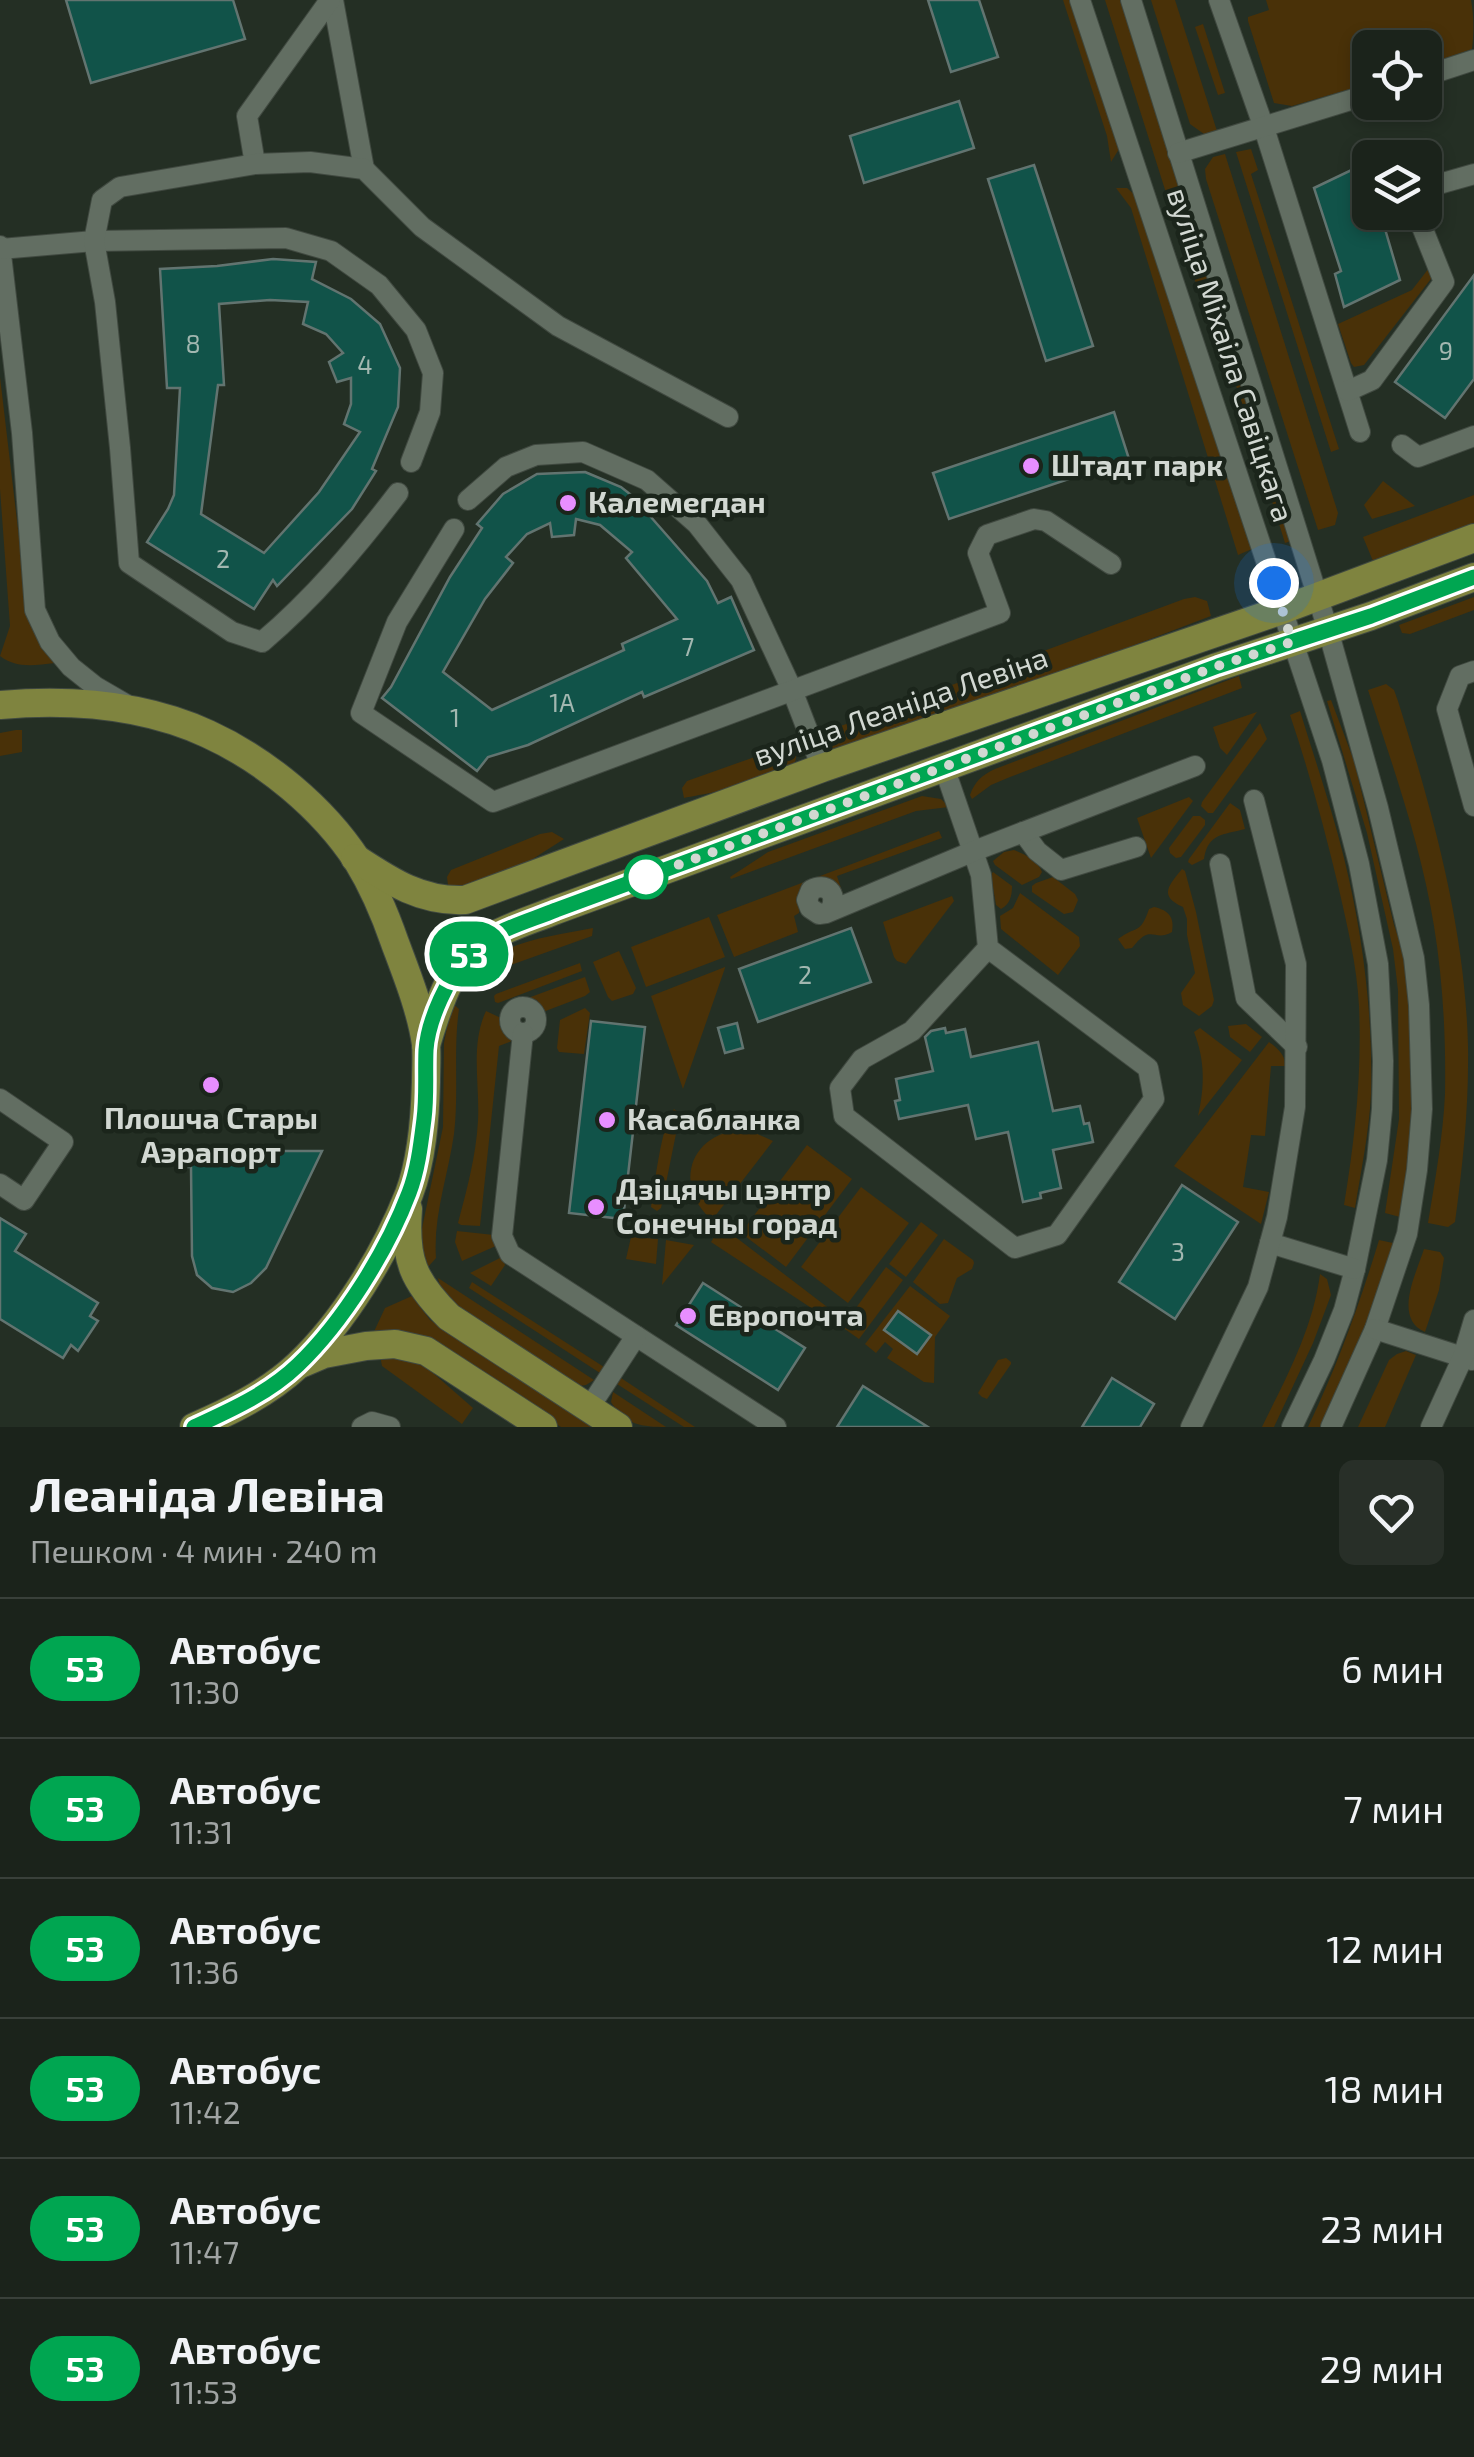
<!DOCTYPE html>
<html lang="ru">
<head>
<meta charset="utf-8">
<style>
  :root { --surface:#1b231b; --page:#282f28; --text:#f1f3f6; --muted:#a0a4a3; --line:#39403a }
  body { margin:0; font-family:"Exo 2",sans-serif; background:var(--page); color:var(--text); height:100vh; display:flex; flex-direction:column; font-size:38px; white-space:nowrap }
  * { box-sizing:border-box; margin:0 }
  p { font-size:32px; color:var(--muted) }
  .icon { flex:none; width:55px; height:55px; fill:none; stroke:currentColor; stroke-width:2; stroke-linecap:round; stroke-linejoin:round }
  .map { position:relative; height:1427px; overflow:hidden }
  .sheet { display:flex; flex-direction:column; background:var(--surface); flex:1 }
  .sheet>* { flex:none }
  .badge { padding:0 20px; border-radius:32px; font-size:35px; line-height:65px }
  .fabs { position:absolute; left:1352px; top:30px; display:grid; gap:20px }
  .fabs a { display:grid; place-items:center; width:90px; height:90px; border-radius:15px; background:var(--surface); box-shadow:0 5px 15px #0003,0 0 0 2px var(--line); font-size:50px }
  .you { position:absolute; width:50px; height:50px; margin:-25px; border:8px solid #fff; border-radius:50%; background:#1a73e8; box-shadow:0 0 0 15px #1a73e833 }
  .map>.badge { position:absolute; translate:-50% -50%; box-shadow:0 0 0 5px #fff }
  .round { display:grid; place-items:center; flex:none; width:105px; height:105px; border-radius:15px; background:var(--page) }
  .head { display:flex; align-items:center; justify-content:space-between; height:170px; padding:0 30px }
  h1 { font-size:48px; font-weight:700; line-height:75px }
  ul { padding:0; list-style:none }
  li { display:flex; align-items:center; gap:30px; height:140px; padding:0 30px; border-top:2px solid var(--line) }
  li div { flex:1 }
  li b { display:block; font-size:38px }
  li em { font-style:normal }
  li .badge { min-width:110px; font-weight:700; text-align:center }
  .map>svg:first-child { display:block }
  .green { fill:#493108 }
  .building { fill:#115349; stroke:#627470; stroke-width:2.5; fill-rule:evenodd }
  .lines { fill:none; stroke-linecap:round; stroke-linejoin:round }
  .minor-casing { stroke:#404940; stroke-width:22 }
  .major-casing { stroke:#404940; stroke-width:30 }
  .minor { stroke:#626e62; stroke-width:20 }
  .major { stroke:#7f843f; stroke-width:28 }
  .line-casing { stroke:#fff; stroke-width:22 }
  .line { stroke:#00a651; stroke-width:15 }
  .walk { stroke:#d2d8d2; stroke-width:10; stroke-dasharray:0 18 }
  .poi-dot { fill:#e88eff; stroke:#1b251b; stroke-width:4 }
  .stop-dot { fill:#fff; stroke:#00a651; stroke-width:5 }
  .labels { text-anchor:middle; stroke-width:9; stroke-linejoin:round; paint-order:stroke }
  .number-label { font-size:25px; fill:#a2b7b0 }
  .street-label { font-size:30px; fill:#d2d8d2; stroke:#1b251b }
  .poi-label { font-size:30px; font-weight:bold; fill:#d2d8d2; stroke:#1b251b; text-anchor:start }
</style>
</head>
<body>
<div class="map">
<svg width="1474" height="1427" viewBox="0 0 1474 1427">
  <rect width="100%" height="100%" fill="#242f24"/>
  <!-- green -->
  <g class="green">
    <polygon points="1063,0 1074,0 1119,140 1119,149 1111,162 1107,136"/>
    <polygon points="1105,0 1120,0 1291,541 1285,543 1217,324 1192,275"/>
    <polygon points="1151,0 1175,0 1217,131 1204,134 1190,124"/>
    <path d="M1266,0H1471C1474,15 1474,34 1472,49L1425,65V48H1370V83L1292,106L1274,103L1248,21V17L1269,10Z"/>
    <polygon points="1203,24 1225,93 1218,95 1195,27"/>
    <polygon points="1251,149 1258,170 1251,174 1339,449 1331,452 1236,152"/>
    <polygon points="1225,154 1338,513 1335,525 1318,530 1206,179 1205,169 1213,157"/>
    <polygon points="1116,188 1127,188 1137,197 1252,549 1238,555 1131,208"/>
    <polygon points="1429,268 1434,275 1364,365 1354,367 1351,363 1338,324 1412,290"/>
    <path d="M0,377L24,580L55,663C35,665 17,669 0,656L10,626L0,489Z"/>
    <polygon points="1383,481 1415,506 1372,519 1364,505"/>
    <polygon points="1474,495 1474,523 1373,561 1363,537"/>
    <polygon points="1195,597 1207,601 1211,616 1079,666 834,753 824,746 819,734 1184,599"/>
    <polygon points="1474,597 1474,610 1410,634 1402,633 1399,625"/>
    <path d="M1239,676L1242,688L1010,777L991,785L972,799L970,795C975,781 982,775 995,769Z"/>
    <path d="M1386,684L1394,690L1398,701C1433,813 1465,927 1468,1046C1469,1106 1463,1163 1455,1222L1448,1227L1428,1223C1435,1180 1443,1137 1445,1094C1446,1038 1443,981 1434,926C1421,845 1393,767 1368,690Z"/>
    <polygon points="1331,700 1354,761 1394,925 1410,972 1412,1132 1400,1217 1385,1213 1399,1119 1398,990 1393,949 1367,833 1327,701"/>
    <path d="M1300,711C1315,760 1332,809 1344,858C1363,935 1373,1015 1371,1094C1369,1133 1361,1170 1355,1208L1344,1205C1355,1139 1362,1073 1359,1006C1357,965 1347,925 1338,885C1324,827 1309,771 1290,715Z"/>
    <polygon points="1257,712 1227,755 1220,748 1213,727"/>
    <polygon points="1260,723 1267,739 1213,813 1208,813 1201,806 1202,802"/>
    <polygon points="16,730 22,730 22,752 0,756 0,733"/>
    <path d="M794,743C796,750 798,759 793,766C780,783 707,793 684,798L682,788L687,781Z"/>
    <polygon points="922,796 941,799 949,807 916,811 731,879 730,877 768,852"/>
    <polygon points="1189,797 1193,801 1151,858 1137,818"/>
    <path d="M1230,803L1240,810L1245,829C1223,835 1208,833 1204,859L1192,865L1188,862L1189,859Z"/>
    <polygon points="1193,816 1200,816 1205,820 1205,825 1181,857 1176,858 1170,853 1169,848"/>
    <polygon points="939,831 942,838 837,876 843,894 800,900 799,913 794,916 798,932 734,957 717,915"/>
    <polygon points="552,832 564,839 528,862 456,890 448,885 447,877 451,870 540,834"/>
    <path d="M1014,850C1024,854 1038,861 1042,872L1039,877L1022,885L995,865L993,861L1004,852Z"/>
    <path d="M1182,869L1185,871L1196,912L1214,1000L1212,1006L1199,1016L1183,1005L1181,993L1195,973L1187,935V919L1183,907C1158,896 1169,885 1182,869Z"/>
    <path d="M993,872L1012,886C1012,896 1010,904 1001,909L996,905L991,875Z"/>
    <polygon points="1053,877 1075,894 1078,900 1073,912 1064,914 1032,892 1032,886 1036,883"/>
    <polygon points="1020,893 1079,937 1080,946 1058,975 1001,929 1000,916 1013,908"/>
    <polygon points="952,896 954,901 906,964 897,961 894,957 883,922"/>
    <path d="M1154,907C1168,910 1175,917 1172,932C1153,943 1152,922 1132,948L1125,949L1118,939C1137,925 1140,935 1149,909Z"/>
    <polygon points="709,917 725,957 646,987 631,947"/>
    <path d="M593,928L592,936L466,981C496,941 548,937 593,928Z"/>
    <polygon points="619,951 636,988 633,994 612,1001 608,997 593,962"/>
    <polygon points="580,963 582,971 498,1003 495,1002 494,996 496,994"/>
    <polygon points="725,967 725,968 683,1089 651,996"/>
    <polygon points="585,977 590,992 585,996 543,1012 537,1000 528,998"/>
    <path d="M452,1003L459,1009C453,1050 459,1093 454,1134C448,1176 433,1216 436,1258L428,1267L422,1256L420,1238L443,1127L444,1043Z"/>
    <polygon points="585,1008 590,1013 584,1054 559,1052 557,1048 560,1020"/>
    <path d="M486,1011L501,1018L503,1028L512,1041L499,1046L480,1226L461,1225L458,1223C467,1189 476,1156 478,1121C480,1085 470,1045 486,1011Z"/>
    <polygon points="1246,1024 1262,1037 1250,1052 1230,1037 1228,1026"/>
    <path d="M1200,1028L1242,1060L1198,1116C1205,1086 1205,1060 1194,1032Z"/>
    <path d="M1269,1042C1277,1048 1286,1055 1285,1066H1271L1265,1136L1251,1135L1243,1187L1269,1192L1261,1224L1174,1166Z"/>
    <path d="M674,1109L680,1114L661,1208L657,1211L651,1207C655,1184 661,1125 674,1109Z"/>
    <path d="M741,1130L753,1132L773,1141L712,1220C673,1186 689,1134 741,1130Z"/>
    <polygon points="807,1145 852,1179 786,1267 741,1233"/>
    <polygon points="861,1187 909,1223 848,1303 801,1267"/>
    <polygon points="921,1222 938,1235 906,1277 889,1264"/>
    <polygon points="721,1226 839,1316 834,1323 711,1242"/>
    <polygon points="457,1231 494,1235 498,1245 462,1261 455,1242"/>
    <polygon points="631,1237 658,1239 656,1264 626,1259"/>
    <polygon points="944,1239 973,1260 974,1263 972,1269 957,1278 948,1303 940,1304 913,1282"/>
    <polygon points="666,1240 694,1245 662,1285"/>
    <path d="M1379,1240L1393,1243L1372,1314L1324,1427H1308C1338,1364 1359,1306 1379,1240Z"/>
    <path d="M1424,1249L1440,1252L1444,1258L1439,1290L1425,1332C1393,1318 1416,1274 1424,1249Z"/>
    <polygon points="502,1257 505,1265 491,1286 470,1273"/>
    <polygon points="886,1267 903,1280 859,1339 842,1327"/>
    <path d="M1320,1274L1327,1279L1331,1295L1313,1343L1274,1427H1262C1286,1378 1313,1329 1320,1274Z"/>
    <polygon points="438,1278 594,1380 586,1385 579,1386 443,1297"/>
    <polygon points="472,1282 604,1367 600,1373 469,1288"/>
    <polygon points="910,1286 950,1316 935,1337 934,1383 924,1382 887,1358 893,1349 885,1342 876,1353 865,1344"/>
    <polygon points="412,1296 430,1320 597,1427 561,1427 425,1344 371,1338 385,1308"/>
    <polygon points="1406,1351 1416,1355 1385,1427 1358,1427 1389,1360 1397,1354"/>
    <polygon points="380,1355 413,1358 425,1366 473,1408 462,1424 382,1366"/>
    <polygon points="1006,1358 1011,1362 1011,1364 987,1399 982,1397 978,1393 998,1360"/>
    <polygon points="621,1378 695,1427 684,1427 617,1384"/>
    <path d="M613,1392L666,1427C642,1427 625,1425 611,1402Z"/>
  </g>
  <!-- building -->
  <g class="building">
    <polygon points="66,0 233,0 245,39 91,83"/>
    <polygon points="928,0 979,0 998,57 951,72"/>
    <polygon points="959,101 974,148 864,183 850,136"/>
    <polygon points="1364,164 1370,182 1370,212 1380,212 1400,280 1344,307 1335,274 1341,271 1314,188"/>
    <polygon points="1034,165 1093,346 1046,361 988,179"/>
    <path d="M273,259L316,262L312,279L351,299L380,324L400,368L398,407L372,469L376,471L352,509L277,586L273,580L254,609L147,542L168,509L174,495L180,388H167L160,269L217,266ZM270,300L308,302L303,324L326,334L343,353L329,362L337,382L351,378V404L344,424L360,432L319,492L264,553L201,514L218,385H224L219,304Z"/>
    <polygon points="1474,275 1474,379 1445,418 1395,382"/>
    <polygon points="1114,412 1129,459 949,519 933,473"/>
    <path d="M585,472L621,487L654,513L650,516L707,581L718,603L731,597L754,650L644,697L642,692L528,745L488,757L477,771L382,698L391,687L450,577L482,528L477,524L503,494L537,474ZM576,519L600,525L632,552L626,558L677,619L622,644L624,650L492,710L443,672L485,599L513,563L506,557L527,534L550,523L552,537L574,535Z"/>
    <polygon points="851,928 871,982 758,1022 739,969"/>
    <polygon points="591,1021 645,1027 623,1219 569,1213"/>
    <polygon points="737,1023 743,1048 725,1053 718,1028"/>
    <polygon points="945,1028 946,1033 965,1029 971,1057 1038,1042 1053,1111 1080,1106 1084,1124 1089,1123 1093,1142 1053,1150 1061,1188 1040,1193 1041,1198 1023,1202 1008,1132 976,1139 968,1105 899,1119 895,1101 900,1100 896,1079 933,1071 925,1037 931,1031"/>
    <polygon points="184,1151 322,1151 266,1268 251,1283 233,1292 212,1288 197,1275 192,1256 191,1167 184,1167"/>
    <polygon points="1182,1185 1238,1222 1175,1319 1119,1282"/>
    <polygon points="0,1218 26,1234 15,1251 98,1303 90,1316 98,1321 78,1351 71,1345 63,1358 0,1319"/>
    <polygon points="703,1283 805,1348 778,1390 676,1325"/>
    <polygon points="898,1311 931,1335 917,1354 884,1330"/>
    <polygon points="1112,1378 1154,1404 1140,1427 1082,1427"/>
    <polygon points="863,1386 928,1427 837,1427"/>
  </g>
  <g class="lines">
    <defs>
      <g id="minor">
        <polyline points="333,0 364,169"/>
        <polyline points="1080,0 1332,760 1359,864 1378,964 1383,1061 1382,1109 1377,1160 1355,1269 1344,1310 1324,1360 1292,1427"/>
        <polyline points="1131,0 1328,630 1378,808 1414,958 1419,1005 1422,1109 1417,1170 1407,1234 1375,1329 1331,1427"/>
        <polyline points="1219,0 1264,128 1360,432"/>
        <polyline points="1425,76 1474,60"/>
        <polyline points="1178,153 1370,94"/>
        <polyline points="255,164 247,116 330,0"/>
        <polyline points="1425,188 1474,174"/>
        <polyline points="0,246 22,433 35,610 50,642 71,667 96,687 127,705"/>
        <polyline points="0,249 94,241 286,238 331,251 379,285 416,330 433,373 430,412 411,462"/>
        <polyline points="1348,391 1372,380 1444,282 1416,212"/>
        <polyline points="1402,445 1418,457 1474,436"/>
        <path d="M398,493C356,548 314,598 262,642L232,632L129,563L120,448L105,302L94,241L102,200L120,187L255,164L310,162L364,169L422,227L558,326L728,417"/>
        <polyline points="468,500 506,467 536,455 583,452 647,480 697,524 741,580 792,690 822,768"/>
        <polyline points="454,529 397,622 361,713 493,802 1000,613 978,553 987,535 1034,519 1046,521 1111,564"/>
        <polyline points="1474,671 1460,676 1447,709 1474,806"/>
        <polyline points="944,767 981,875 988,948 1148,1068 1154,1099 1057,1235 1015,1248 844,1116 840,1088 862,1059 912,1031 988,948"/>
        <polyline points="1023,832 1037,851 1061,870 1136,847"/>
        <polyline points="1220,864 1246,998 1297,1047"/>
        <path d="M831,909C838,893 826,882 811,890L807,900L810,908L819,914L826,913L974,851L1195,766"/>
        <circle cx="523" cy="1020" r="13"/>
        <polyline points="523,1033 502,1236 510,1254 776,1427"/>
        <polyline points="0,1099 63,1142 24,1200 0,1184"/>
        <polyline points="1270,1243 1355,1269"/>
        <polyline points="1375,1329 1472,1360"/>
        <polyline points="589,1408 636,1336"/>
        <polyline points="362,1427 372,1422 390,1427"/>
        <polyline points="1191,1427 1258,1287 1277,1217 1295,1107 1296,964 1254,800"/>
        <polyline points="1431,1427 1463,1357 1474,1320"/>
      </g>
      <g id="major">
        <path d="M0,705C70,699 143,704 208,734C265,760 323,808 357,860C373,886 385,914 395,943C407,975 421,1010 426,1044C427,1056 426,1070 426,1082C425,1119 422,1160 409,1194C386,1252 344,1322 298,1365C268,1393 231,1411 194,1427"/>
        <path d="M355,858C390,881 421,902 465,900L822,768L1282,610L1474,538"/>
        <path d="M426,1045C438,1006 451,959 489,938C510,926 534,919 556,910L1217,667L1371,616L1474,577"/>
        <path d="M408,1209C404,1260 413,1281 449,1317L618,1427"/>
        <polyline points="303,1363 324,1354 366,1346 395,1344 426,1351 543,1427"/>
      </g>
    </defs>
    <!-- minor casing -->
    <use href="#minor" class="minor-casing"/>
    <!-- major casing -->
    <use href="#major" class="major-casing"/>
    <!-- minor -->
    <use href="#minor" class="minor"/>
    <!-- major -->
    <use href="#major" class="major"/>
  </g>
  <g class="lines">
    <defs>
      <path id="line" d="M194,1427C231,1410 269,1393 298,1365C343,1322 387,1251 409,1193C418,1170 421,1143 424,1119C427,1096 425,1073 426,1050C428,1020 448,977 469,954C490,931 527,922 556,910L1218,666L1371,616L1474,577"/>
    </defs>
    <!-- line casing -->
    <use href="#line" class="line-casing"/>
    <!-- line -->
    <use href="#line" class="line"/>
    <!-- walk -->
    <polyline class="walk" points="646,877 637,880 1218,666 1292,642 1274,583"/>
  </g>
  <!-- markers -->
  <g class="poi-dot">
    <circle cx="1031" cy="466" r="10"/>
    <circle cx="568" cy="503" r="10"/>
    <circle cx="211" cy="1085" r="10"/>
    <circle cx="607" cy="1120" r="10"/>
    <circle cx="596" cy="1207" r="10"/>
    <circle cx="688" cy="1316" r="10"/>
  </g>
  <circle class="stop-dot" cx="646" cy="877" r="20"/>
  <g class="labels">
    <!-- number labels -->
    <g class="number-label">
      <text x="193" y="353">8</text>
      <text x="1446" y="360">9</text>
      <text x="365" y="374">4</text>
      <text x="223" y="568">2</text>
      <text x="688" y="656">7</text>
      <text x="562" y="712">1А</text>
      <text x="455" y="727">1</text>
      <text x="805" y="984">2</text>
      <text x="1178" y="1261">3</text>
    </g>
    <!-- street labels -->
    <g class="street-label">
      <text transform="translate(1230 355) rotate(72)" y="10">вуліца Міхаіла Савіцкага</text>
      <text transform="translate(901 707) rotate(-19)" y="10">вуліца Леаніда Левіна</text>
    </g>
    <!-- poi labels -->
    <g class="poi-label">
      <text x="1051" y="476">Штадт парк</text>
      <text x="588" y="513">Калемегдан</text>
      <text x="211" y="1129" text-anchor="middle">Плошча Стары<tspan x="211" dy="34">Аэрапорт</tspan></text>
      <text x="627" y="1130">Касабланка</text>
      <text x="616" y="1200">Дзіцячы цэнтр<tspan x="616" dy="34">Сонечны горад</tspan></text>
      <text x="708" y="1326">Европочта</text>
    </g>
  </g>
</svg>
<div class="fabs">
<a><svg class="icon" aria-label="locate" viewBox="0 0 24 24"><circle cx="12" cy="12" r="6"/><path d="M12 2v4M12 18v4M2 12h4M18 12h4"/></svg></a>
<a><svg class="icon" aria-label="layers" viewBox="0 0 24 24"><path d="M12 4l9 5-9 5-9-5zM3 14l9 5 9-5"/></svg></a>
</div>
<div class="you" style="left:1274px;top:583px"></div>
<b class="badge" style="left:469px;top:954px;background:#00a651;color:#fff">53</b>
</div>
<section class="sheet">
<div class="head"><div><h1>Леаніда Левіна</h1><p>Пешком · 4 мин · 240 m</p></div><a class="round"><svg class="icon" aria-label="heart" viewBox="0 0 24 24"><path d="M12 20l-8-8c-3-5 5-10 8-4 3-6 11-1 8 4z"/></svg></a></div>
<ul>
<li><span class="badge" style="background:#00a651;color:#fff">53</span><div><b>Автобус</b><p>11:30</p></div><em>6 мин</em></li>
<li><span class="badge" style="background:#00a651;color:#fff">53</span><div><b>Автобус</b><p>11:31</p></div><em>7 мин</em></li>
<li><span class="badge" style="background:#00a651;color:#fff">53</span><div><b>Автобус</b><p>11:36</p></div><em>12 мин</em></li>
<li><span class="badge" style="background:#00a651;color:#fff">53</span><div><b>Автобус</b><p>11:42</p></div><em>18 мин</em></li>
<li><span class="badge" style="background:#00a651;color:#fff">53</span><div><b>Автобус</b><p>11:47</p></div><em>23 мин</em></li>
<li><span class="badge" style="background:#00a651;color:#fff">53</span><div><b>Автобус</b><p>11:53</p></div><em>29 мин</em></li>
</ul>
</section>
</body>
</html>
